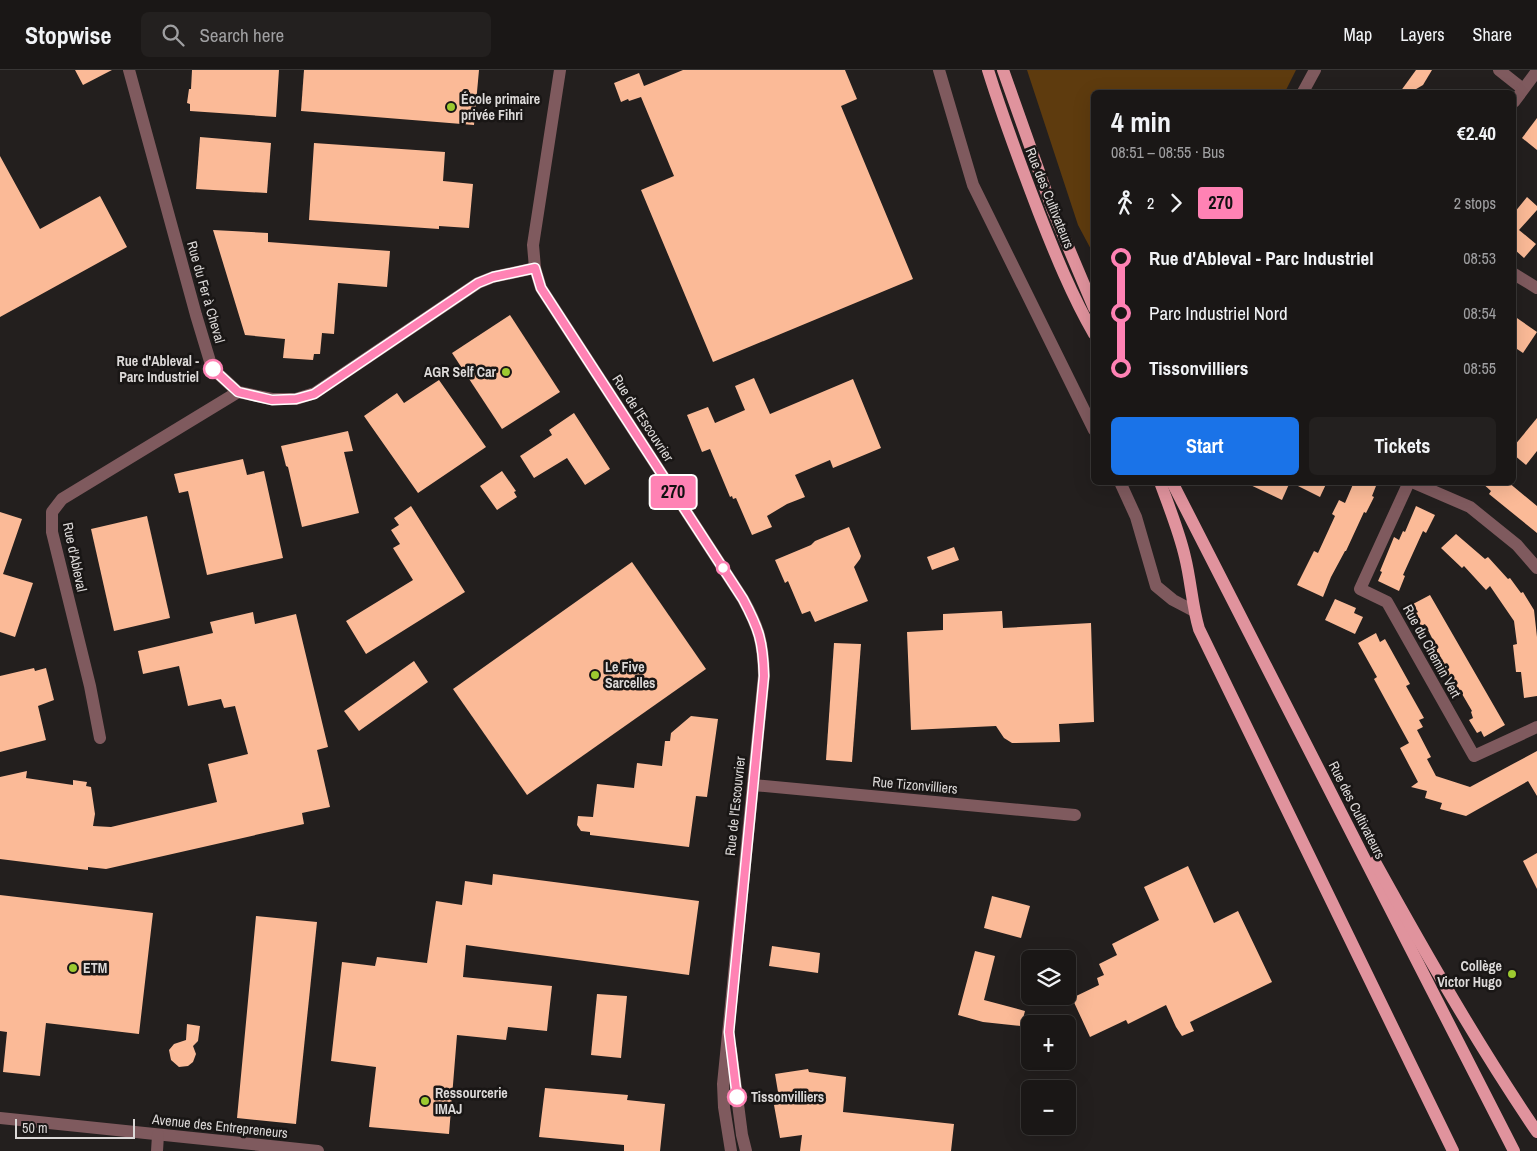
<!DOCTYPE html>
<html lang="en">
<head>
<meta charset="utf-8">
<style>
  :root { --surface:#1a1716; --page:#23201f; --text:#f1f3f6; --muted:#9f9fa1; --line:#383635; --accent:#1a73e8 }
  body { margin:0; font-family:"Archivo Narrow",sans-serif; background:var(--page); color:var(--text); height:100vh; display:flex; flex-direction:column; font-size:19px; white-space:nowrap }
  * { box-sizing:border-box; margin:0 }
  p { font-size:16px; color:var(--muted) }
  .icon { flex:none; width:28px; height:28px; fill:none; stroke:currentColor; stroke-width:2; stroke-linecap:round; stroke-linejoin:round }
  .map { position:relative; flex:1; overflow:hidden }
  .drawer { position:absolute; left:1091px; top:20px; width:425px; height:395px; display:flex; flex-direction:column; background:var(--surface); border-radius:8px; box-shadow:0 5px 20px #0002,0 0 0 1px var(--line) }
  .drawer>* { flex:none }
  .badge { padding:0 10px; border-radius:4px; font-size:18px; line-height:32px }
  .controls { position:absolute; left:1021px; top:880px; display:grid; gap:10px }
  .controls a { display:grid; place-items:center; width:55px; height:55px; border-radius:8px; background:var(--surface); box-shadow:0 5px 20px #0002,0 0 0 1px var(--line); font-size:25px }
  .scale { position:absolute; left:15px; bottom:12px; width:120px; box-sizing:border-box; padding-left:5px; border:2px solid #dcd9d8; border-top:0; font-size:14px; line-height:18px; white-space:nowrap; color:#dcd9d8; -webkit-text-stroke:4px #191615; paint-order:stroke }
  .map>.badge { position:absolute; translate:-50% -50%; box-shadow:0 0 0 2px #fff }
  .legs { display:flex; align-items:center; gap:8px; height:55px; padding:0 20px; font-size:16px }
  .legs p { margin-inline-start:auto }
  .overview { display:flex; align-items:center; justify-content:space-between; height:85px; padding:0 20px }
  h1 { font-size:28px; font-weight:800; line-height:38px }
  .cta { display:flex; gap:10px; margin-top:auto; padding:10px 20px }
  .cta a { flex:1; height:58px; border-radius:8px; background:var(--accent); color:#fff; font-size:20px; font-weight:800; line-height:58px; text-align:center }
  .cta a+a { background:var(--page); color:var(--text) }
  ul { padding:0 20px; list-style:none }
  li { display:flex; align-items:center; gap:18px; height:55px; font-size:19px }
  li i { display:grid; place-items:center; width:8px; height:100%; margin:0 6px; background:currentColor }
  li i::after { content:''; width:12px; height:12px; margin:-6px; border:4px solid; border-radius:50%; background:var(--surface) }
  li p { margin-inline-start:auto }
  li:first-child i { background:linear-gradient(#0000 50%,currentColor 0) }
  li:last-child i { background:linear-gradient(currentColor 50%,#0000 0) }
  header { display:flex; align-items:center; gap:30px; box-sizing:border-box; height:70px; padding:0 25px; background:var(--surface); border-bottom:1px solid var(--line) }
  header strong { font-size:24px }
  nav { display:flex; gap:28px; margin-inline-start:auto; font-size:18px }
  .search { width:350px; height:45px; background:var(--page); display:flex; align-items:center; gap:12px; box-sizing:border-box; padding:0 18px; border-radius:8px; color:var(--muted); font-size:19px }
  .map>svg:first-child { display:block }
  .green { fill:#5e3b0e }
  .building { fill:#fbba97 }
  .lines { fill:none; stroke-linecap:round; stroke-linejoin:round }
  .minor { stroke:#7f5a5e; stroke-width:12 }
  .major { stroke:#e0939d; stroke-width:12 }
  .line-1-casing { stroke:#fff; stroke-width:11 }
  .line-1 { stroke:#ff82b4; stroke-width:8 }
  .poi-dot { fill:#9dca30; stroke:#191615; stroke-width:2 }
  .stop-1-dot { fill:#fff; stroke:#ff82b4; stroke-width:2.5 }
  .labels { text-anchor:middle; stroke-width:5; stroke-linejoin:round; paint-order:stroke }
  .poi-label { font-size:14px; font-weight:bold; fill:#dcd9d8; stroke:#191615; text-anchor:start }
  .street-label { font-size:14px; fill:#dcd9d8; stroke:#191615 }
  .stop-label { font-size:14px; font-weight:bold; fill:#dcd9d8; stroke:#191615; text-anchor:end }
</style>
</head>
<body>
<header>
<strong>Stopwise</strong>
<div class="search"><svg class="icon" aria-label="search" viewBox="0 0 24 24"><circle cx="10" cy="10" r="6"/><path d="M15 15l6 6"/></svg>Search here</div>
<nav><a>Map</a><a>Layers</a><a>Share</a></nav>
</header>
<div class="map">
<svg width="1537" height="1081" viewBox="0 0 1537 1081">
  <rect width="100%" height="100%" fill="#231f1e"/>
  <!-- green -->
  <polygon class="green" points="1027,0 1296,0 1285,22 1094,22 1094,185 1078,155"/>
  <!-- building -->
  <g class="building">
    <polygon points="75,0 112,0 83,15"/>
    <polygon points="192,0 279,0 276,47 190,41 190,34 187,33 189,19 191,19"/>
    <polygon points="304,0 479,0 474,55 301,41"/>
    <polygon points="683,0 845,0 857,29 841,36 913,209 713,292 641,120 674,106 641,27 629,31 628,29 621,32 614,13 639,3 644,16"/>
    <polygon points="1416,0 1432,0 1423,15 1411,22 1400,22"/>
    <polygon points="1537,48 1537,80 1522,68"/>
    <polygon points="200,67 271,73 267,123 196,119"/>
    <polygon points="314,73 445,82 443,111 473,114 469,158 439,156 439,159 309,150"/>
    <polygon points="0,86 40,159 100,126 127,177 0,247"/>
    <polygon points="1527,127 1537,136 1537,140 1519,160 1536,174 1524,188 1514,179 1514,143"/>
    <polygon points="213,160 268,163 268,172 390,181 387,217 338,213 334,264 322,263 320,284 314,284 313,290 283,288 285,269 245,265"/>
    <polygon points="510,245 560,322 502,359 452,283"/>
    <polygon points="1514,246 1537,262 1523,283 1514,277"/>
    <polygon points="754,308 770,344 853,309 881,378 833,398 830,390 795,405 805,427 787,434 767,446 772,457 752,465 736,428 733,429 732,426 730,427 710,379 702,382 687,345 708,337 715,353 745,340 735,316"/>
    <polygon points="439,310 486,377 418,423 364,346 397,323 404,333"/>
    <polygon points="574,343 610,399 585,415 567,388 534,408 520,386 552,365 549,360"/>
    <polygon points="1537,348 1537,381 1526,395 1514,385 1514,376"/>
    <polygon points="348,361 353,381 344,382 359,443 302,457 288,397 286,396 281,376"/>
    <polygon points="243,389 247,405 264,401 283,488 207,505 188,421 179,423 174,404"/>
    <polygon points="502,401 516,421 514,422 517,427 497,440 480,416"/>
    <polygon points="1244,412 1290,412 1282,430"/>
    <polygon points="1290,412 1327,412 1320,427"/>
    <polygon points="1354,412 1369,412 1376,416 1372,426 1374,427 1366,443 1364,442 1346,481 1345,481 1331,507 1323,527 1297,515 1314,481 1318,483 1335,446 1332,444 1339,430 1345,433"/>
    <polygon points="1481,412 1508,412 1537,436 1537,463 1489,424 1491,421"/>
    <polygon points="411,436 465,522 366,584 346,551 413,510 393,478 400,474 391,460 399,455 394,448"/>
    <polygon points="1416,436 1435,445 1426,463 1423,461 1403,505 1405,506 1399,521 1378,511 1382,502 1380,501 1394,467 1399,470 1403,461 1405,462"/>
    <polygon points="0,442 22,449 3,504 33,513 15,567 0,562"/>
    <polygon points="147,446 170,548 114,561 91,459"/>
    <polygon points="849,457 861,486 860,489 854,497 868,531 815,552 810,541 802,544 788,511 785,513 775,490 811,475 815,471"/>
    <polygon points="1456,464 1485,489 1488,487 1508,509 1510,508 1521,523 1523,522 1534,540 1537,567 1537,626 1524,628 1521,602 1516,602 1513,575 1517,574 1514,551 1490,516 1486,520 1464,496 1462,498 1441,478"/>
    <polygon points="954,477 959,490 932,500 927,487"/>
    <polygon points="632,492 706,599 527,725 453,619"/>
    <polygon points="1430,525 1505,655 1484,667 1481,661 1477,663 1469,650 1473,648 1471,642 1472,641 1458,617 1455,618 1433,578 1436,576 1425,554 1421,556 1414,544 1418,542 1413,534"/>
    <polygon points="1335,529 1356,538 1354,543 1363,547 1355,564 1325,550"/>
    <polygon points="1002,541 1003,558 1091,553 1094,652 1059,654 1060,672 1012,673 1004,668 996,656 911,660 907,562 943,560 943,544"/>
    <polygon points="253,542 255,554 296,544 328,677 317,680 330,737 302,743 304,754 106,799 88,797 88,800 0,789 0,707 27,701 26,708 73,715 73,710 87,712 86,716 91,717 95,744 93,756 111,757 217,732 208,694 248,684 235,636 224,638 221,629 188,636 179,596 143,604 138,581 213,563 210,552"/>
    <polygon points="1376,563 1380,572 1385,569 1410,614 1406,616 1424,648 1419,650 1423,657 1417,660 1431,687 1427,689 1436,706 1470,717 1537,681 1537,726 1528,711 1466,746 1440,739 1442,733 1425,728 1427,721 1411,717 1418,712 1400,678 1409,673 1374,609 1377,607 1358,573"/>
    <polygon points="834,573 861,574 852,692 826,690"/>
    <polygon points="414,591 428,612 359,661 344,641"/>
    <polygon points="34,598 35,601 46,598 54,630 38,636 46,670 0,682 0,606"/>
    <polygon points="691,646 718,649 707,727 696,726 689,777 590,765 590,762 581,761 577,755 578,746 593,747 597,714 634,718 637,693 662,696 665,671 670,671 671,663"/>
    <polygon points="1537,783 1537,819 1523,791"/>
    <polygon points="1188,796 1214,853 1238,841 1272,912 1190,952 1194,961 1182,966 1176,957 1166,935 1128,954 1126,950 1090,967 1072,928 1099,915 1097,908 1104,905 1099,894 1117,885 1112,874 1159,850 1144,817"/>
    <polygon points="493,804 699,831 689,905 466,875 463,907 552,916 547,961 508,957 506,970 457,965 449,1064 369,1057 376,997 331,991 342,892 375,896 377,887 427,893 436,831 462,835 465,811 492,815"/>
    <polygon points="0,825 153,843 139,964 46,953 40,1006 3,1002 7,962 0,961"/>
    <polygon points="992,826 1030,836 1021,868 984,858"/>
    <polygon points="256,846 317,852 296,1054 237,1048"/>
    <polygon points="772,876 820,883 818,903 769,896"/>
    <polygon points="975,881 995,886 984,930 1025,941 1021,956 983,952 958,945"/>
    <polygon points="597,924 627,926 621,988 591,985"/>
    <polygon points="187,954 200,956 198,971 193,976 196,984 193,992 188,996 179,997 171,990 169,980 174,974 186,970"/>
    <polygon points="808,999 809,1002 846,1007 843,1042 954,1054 951,1081 800,1081 802,1065 780,1068 774,1035 780,1034 775,1004"/>
    <polygon points="545,1018 628,1025 627,1030 665,1034 660,1081 624,1081 624,1075 539,1067"/>
  </g>
  <g class="lines">
    <!-- minor -->
    <g class="minor">
      <polyline points="129,0 196,245 212,298 238,322 272,329 296,329 315,323 478,213 493,207 535,198"/>
      <path d="M560,0L533,175L535,198L541,218L743,529C759,558 763,572 764,605L723,1014L724,1037L731,1081"/>
      <polyline points="939,0 973,115 1094,360"/>
      <polyline points="1499,0 1523,19"/>
      <polyline points="1303,22 1315,0"/>
      <polyline points="1514,32 1537,1"/>
      <polyline points="1514,204 1537,218"/>
      <polyline points="1120,412 1136,447 1156,516 1173,530 1194,541"/>
      <polyline points="1409,412 1360,519 1387,532 1474,686 1537,657"/>
      <polyline points="1412,412 1470,437 1517,475 1537,498"/>
      <polyline points="100,668 90,616 52,462 52,442 62,429 238,322"/>
      <polyline points="753,715 1075,745"/>
      <polyline points="731,980 742,1065 746,1081"/>
      <polyline points="0,1048 318,1081"/>
      <polyline points="157,1081 158,1065"/>
    </g>
    <!-- major -->
    <g class="major">
      <path d="M988,0C1003,48 1021,96 1039,143C1055,184 1072,226 1094,264"/>
      <polyline points="1003,0 1053,141 1094,238"/>
      <path d="M1160,412C1169,437 1179,461 1185,487C1191,511 1192,536 1199,559L1453,1081"/>
      <polyline points="1172,412 1514,1081"/>
      <path d="M1375,792C1426,884 1478,975 1537,1062"/>
    </g>
  </g>
  <g class="lines">
    <defs>
      <path id="line-1" d="M213,299L238,322L272,330L296,329L314,324L478,213L493,207L535,198L541,218L743,529C759,559 763,571 764,606L729,962L737,1027"/>
    </defs>
    <!-- line-1 casing -->
    <use href="#line-1" class="line-1-casing"/>
    <!-- line-1 -->
    <use href="#line-1" class="line-1"/>
  </g>
  <!-- markers -->
  <g class="poi-dot">
    <circle cx="451" cy="37" r="5"/>
    <circle cx="506" cy="302" r="5"/>
    <circle cx="595" cy="605" r="5"/>
    <circle cx="73" cy="898" r="5"/>
    <circle cx="1512" cy="904" r="5"/>
    <circle cx="425" cy="1031" r="5"/>
  </g>
  <g class="stop-1-dot">
    <circle cx="213" cy="299" r="9"/>
    <circle cx="723" cy="498" r="6"/>
    <circle cx="737" cy="1027" r="9"/>
  </g>
  <g class="labels">
    <!-- poi labels -->
    <g class="poi-label">
      <text x="461" y="34">École primaire<tspan x="461" dy="16">privée Fihri</tspan></text>
      <text x="496" y="307" text-anchor="end">AGR Self Car</text>
      <text x="605" y="602">Le Five<tspan x="605" dy="16">Sarcelles</tspan></text>
      <text x="1502" y="901" text-anchor="end">Collège<tspan x="1502" dy="16">Victor Hugo</tspan></text>
      <text x="83" y="903">ETM</text>
      <text x="435" y="1028">Ressourcerie<tspan x="435" dy="16">IMAJ</tspan></text>
    </g>
    <!-- street labels -->
    <g class="street-label">
      <text transform="translate(1050 128) rotate(68)" y="5">Rue des Cultivateurs</text>
      <text transform="translate(206 222) rotate(74)" y="5">Rue du Fer à Cheval</text>
      <text transform="translate(643 348) rotate(57)" y="5">Rue de l'Escouvrier</text>
      <text transform="translate(75 487) rotate(78)" y="5">Rue d'Ableval</text>
      <text transform="translate(1432 581) rotate(61)" y="5">Rue du Chemin Vert</text>
      <text transform="translate(915 715) rotate(5)" y="5">Rue Tizonvilliers</text>
      <text transform="translate(735 736) rotate(-84)" y="5">Rue de l'Escouvrier</text>
      <text transform="translate(1357 740) rotate(63)" y="5">Rue des Cultivateurs</text>
      <text transform="translate(220 1056) rotate(6)" y="5">Avenue des Entrepreneurs</text>
    </g>
    <!-- stop labels -->
    <g class="stop-label">
      <text x="199" y="296">Rue d'Ableval -<tspan x="199" dy="16">Parc Industriel</tspan></text>
      <text x="751" y="1032" text-anchor="start">Tissonvilliers</text>
    </g>
  </g>
</svg>
<div class="controls">
<a><svg class="icon" aria-label="layers" viewBox="0 0 24 24"><path d="M12 4l9 5-9 5-9-5zM3 14l9 5 9-5"/></svg></a>
<a>+</a>
<a>−</a>
</div>
<div class="scale">50 m</div>
<b class="badge" style="left:673px;top:422px;background:#ff82b4;color:#111">270</b>
<section class="drawer">
<div class="overview"><div><h1>4 min</h1><p>08:51 – 08:55 · Bus</p></div><b>€2.40</b></div>
<div class="legs"><svg class="icon" aria-label="walk" viewBox="0 0 24 24"><circle cx="13" cy="4" r="2"/><path d="M13 8l-2 6 4 7M11 14l-3 7M7 12l3-4h3l4 4"/></svg>2<svg class="icon" aria-label="forward" viewBox="0 0 24 24"><path d="M9 5l7 7-7 7"/></svg><b class="badge" style="background:#ff82b4;color:#111">270</b><p>2 stops</p></div>
<ul>
<li><i style="color:#ff82b4"></i><b>Rue d'Ableval - Parc Industriel</b><p>08:53</p></li>
<li><i style="color:#ff82b4"></i><span>Parc Industriel Nord</span><p>08:54</p></li>
<li><i style="color:#ff82b4"></i><b>Tissonvilliers</b><p>08:55</p></li>
</ul>
<div class="cta"><a>Start</a><a>Tickets</a></div>
</section>
</div>
</body>
</html>
